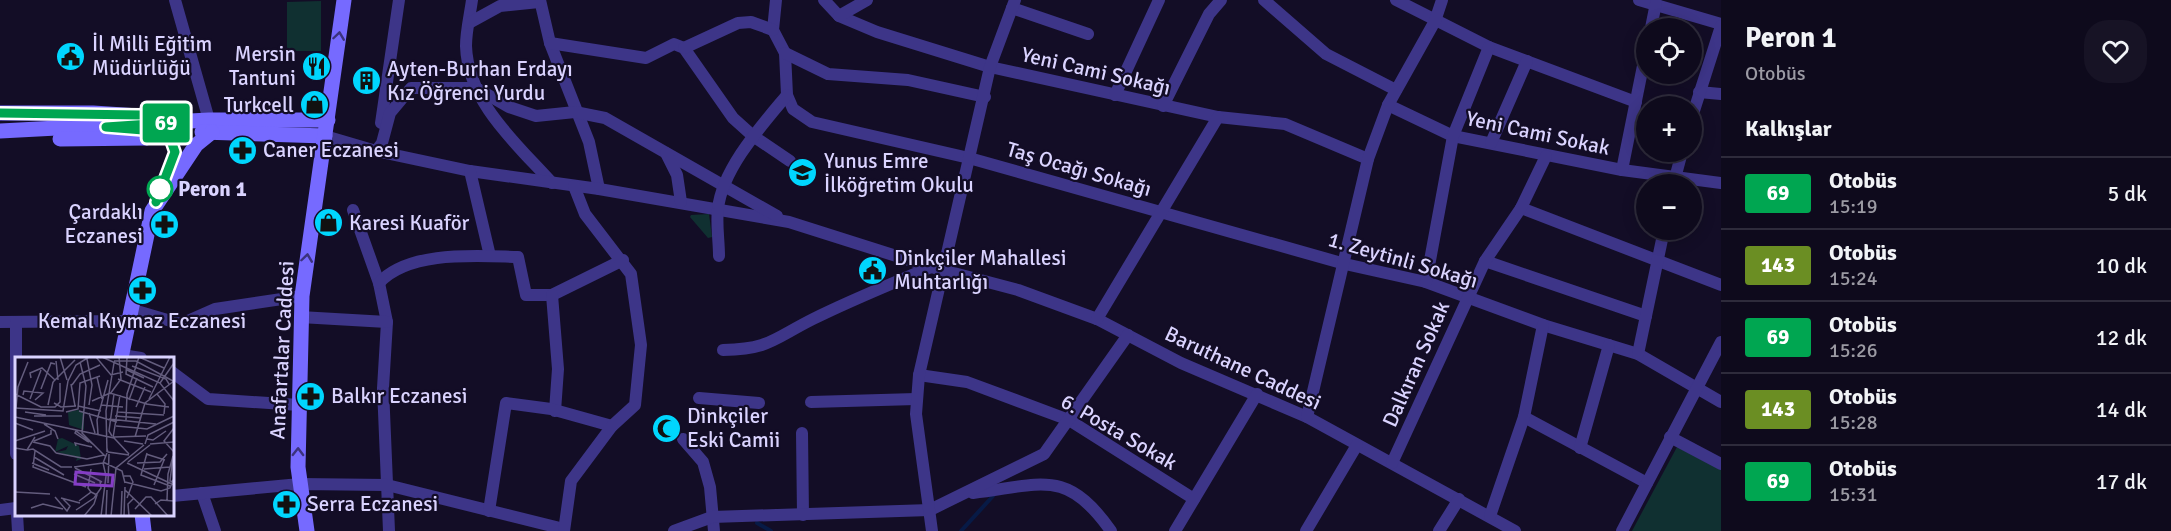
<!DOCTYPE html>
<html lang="tr">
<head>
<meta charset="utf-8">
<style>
  :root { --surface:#0e0a1c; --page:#171325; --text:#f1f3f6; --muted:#9b9aa3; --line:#2e2b3b }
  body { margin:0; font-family:Signika,sans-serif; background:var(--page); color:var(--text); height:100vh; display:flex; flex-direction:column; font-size:22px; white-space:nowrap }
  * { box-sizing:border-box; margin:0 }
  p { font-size:20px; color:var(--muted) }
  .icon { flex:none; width:33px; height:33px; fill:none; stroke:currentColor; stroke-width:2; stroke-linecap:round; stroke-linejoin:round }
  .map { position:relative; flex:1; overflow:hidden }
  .details { display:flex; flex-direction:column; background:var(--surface); width:450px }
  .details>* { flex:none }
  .badge { padding:0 12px; border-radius:4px; font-size:21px; line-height:39px }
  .fabs { position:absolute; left:1636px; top:18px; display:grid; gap:12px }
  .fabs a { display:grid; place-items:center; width:66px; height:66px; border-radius:50%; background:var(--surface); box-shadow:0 3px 15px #0003,0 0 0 2px var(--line); font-size:30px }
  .map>.badge { position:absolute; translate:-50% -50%; box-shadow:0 0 0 3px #fff }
  h2 { padding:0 24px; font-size:22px; line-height:54px }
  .round { display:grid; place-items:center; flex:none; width:63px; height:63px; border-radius:24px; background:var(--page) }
  .head { display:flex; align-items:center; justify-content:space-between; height:102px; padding:0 24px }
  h1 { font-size:28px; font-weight:800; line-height:45px }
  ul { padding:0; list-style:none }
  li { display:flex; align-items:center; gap:18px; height:72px; padding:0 24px; border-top:2px solid var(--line) }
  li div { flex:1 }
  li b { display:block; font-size:22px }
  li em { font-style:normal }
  li .badge { min-width:66px; font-weight:700; text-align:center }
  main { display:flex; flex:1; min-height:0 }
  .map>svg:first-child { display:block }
  .green { fill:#103031 }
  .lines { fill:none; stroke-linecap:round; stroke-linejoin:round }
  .stream { stroke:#071a46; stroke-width:4 }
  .street { stroke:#3d3588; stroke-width:12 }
  .secondary { stroke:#766aff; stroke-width:15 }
  .oneway { stroke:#3b327d }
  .line-casing { stroke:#fff; stroke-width:14 }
  .line { stroke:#00a651; stroke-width:9 }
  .stop-dot { fill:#fff; stroke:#00a651; stroke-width:3 }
  .labels { text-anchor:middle; stroke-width:4.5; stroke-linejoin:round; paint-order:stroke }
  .poi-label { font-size:21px; fill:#dad3ff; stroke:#130d26; text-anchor:start }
  .street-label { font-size:21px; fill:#dad3ff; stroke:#130d26 }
  .stop-label { font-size:21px; font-weight:bold; fill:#dad3ff; stroke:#130d26; text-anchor:start }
  .inset-road { fill:none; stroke:#635c7d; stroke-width:1.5 }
  .view { fill:#843dc5; fill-opacity:0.15; stroke:#843dc5; stroke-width:3 }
  .inset-edge { fill:none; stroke:#dad3ff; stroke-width:3 }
</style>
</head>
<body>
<main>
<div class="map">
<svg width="1721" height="531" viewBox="0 0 1721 531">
  <rect width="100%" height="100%" fill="#130d26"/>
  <!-- green -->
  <g class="green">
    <polygon points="321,1 321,51 287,51 287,2"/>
    <polygon points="709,214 712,237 708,238 690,217 691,215"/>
    <polygon points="1677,447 1721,470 1721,531 1632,531"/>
  </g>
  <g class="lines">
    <!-- stream -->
    <g class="stream">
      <polyline points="757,523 771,531"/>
      <polyline points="961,531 993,496"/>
    </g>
    <!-- street -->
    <g class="street">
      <polyline points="175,0 209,120"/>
      <path d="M472,0C470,15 466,31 466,46C468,103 517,144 552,183"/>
      <polyline points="540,0 550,43 589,142 599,189"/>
      <polyline points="776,0 773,30 785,53 787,95 793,109 812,122 969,158 1345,264 1426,282 1543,325 1638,354 1721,402"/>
      <polyline points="824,0 839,16 877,32 990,67 1218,117 1285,124 1368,159"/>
      <polyline points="1264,0 1326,54 1396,90"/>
      <polyline points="1396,0 1489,47 1636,102"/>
      <polyline points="1639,0 1721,24"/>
      <polyline points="1012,8 1088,34"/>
      <polyline points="839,16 867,0"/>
      <polyline points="469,23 500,6 539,2"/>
      <polyline points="1651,28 1656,3"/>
      <polyline points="550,43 646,58 674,44 684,48 733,118 753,136 790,161"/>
      <polyline points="684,48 738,23 751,22 773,30"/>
      <polyline points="785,53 828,74 908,80 985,97"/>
      <polyline points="1699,92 1721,94"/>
      <polyline points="1115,95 1159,0"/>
      <polyline points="1388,105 1453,136 1622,170 1721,183"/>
      <polyline points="1163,106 1209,14 1221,0"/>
      <polyline points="1692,117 1721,26"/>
      <polyline points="381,123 399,0"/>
      <polyline points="325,136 376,151 470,171 599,189 789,222 931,267 1018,290 1097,319 1181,363 1307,417 1515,531"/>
      <polyline points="1491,143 1527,61"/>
      <polyline points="376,151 382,143 390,113 411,88 476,88 509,107 536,116 575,112 605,118 777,216"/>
      <polyline points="666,153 677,175 681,202"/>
      <polyline points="1622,170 1647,46"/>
      <polyline points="470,171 490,256"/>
      <polyline points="1674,182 1682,152"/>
      <polyline points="158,194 175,152 168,132"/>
      <polyline points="1521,208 1721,285"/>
      <polyline points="353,210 379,283 387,322 383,388 389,531"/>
      <path d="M719,256C719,240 716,224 718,209C722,169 762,125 787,95"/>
      <polyline points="1485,261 1646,316"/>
      <polyline points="1426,282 1453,136 1489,47"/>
      <path d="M379,283C409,250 477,256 518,257L526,295H552L623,260"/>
      <polyline points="552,295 558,369 555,411"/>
      <polyline points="130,309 181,324 215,309 302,296"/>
      <polyline points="300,317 387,322"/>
      <polyline points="1097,319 1218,117"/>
      <polyline points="0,322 127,321"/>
      <polyline points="16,322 16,454"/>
      <path d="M723,350C770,349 773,339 813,319C851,300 891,284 931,267"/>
      <polyline points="1638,354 1664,230"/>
      <polyline points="122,355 141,358"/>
      <polyline points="172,372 208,399 299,405"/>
      <polyline points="919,375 967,382 1069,420 1194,499"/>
      <polyline points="699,398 759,403"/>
      <polyline points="811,402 916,399"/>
      <polyline points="1307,417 1368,159 1388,105 1435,21 1442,0"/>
      <polyline points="1524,417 1647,483"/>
      <polyline points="802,433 803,515"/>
      <polyline points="1670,437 1721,464"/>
      <polyline points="683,439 703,462 710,487 714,531"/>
      <polyline points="1580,448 1609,345"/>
      <polyline points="1392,463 1485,261 1521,208 1546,156"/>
      <polyline points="202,493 215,531"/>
      <path d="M973,493C1041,485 1066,467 1111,531"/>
      <polyline points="172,496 300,484 387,485 564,529"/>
      <polyline points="0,510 16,508"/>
      <polyline points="489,511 506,403 551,409 612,426"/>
      <polyline points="17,514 18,531"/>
      <polyline points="1490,516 1524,417 1543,325"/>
      <polyline points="564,531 571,481 612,426 635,405 641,345 631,274 585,214 574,186"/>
      <polyline points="674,531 712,517 930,510 1044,454 1128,335"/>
      <polyline points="932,531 916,414 919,375 990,67 1015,0"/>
      <polyline points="1175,531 1257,394"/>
      <polyline points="1306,531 1357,445"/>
      <polyline points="1439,531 1459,499"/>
      <polyline points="1622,531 1721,342"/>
    </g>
    <!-- secondary -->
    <g class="secondary">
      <polyline points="0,113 93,113 154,117"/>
      <polyline points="0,131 209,120 328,120"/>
      <polyline points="202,132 325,136"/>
      <polyline points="60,139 146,138 168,132"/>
      <polyline points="121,358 152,211 196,145 212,132"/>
      <polyline points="142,514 144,531"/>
      <polyline points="307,531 298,467 302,296 344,0"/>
    </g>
  </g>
  <!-- one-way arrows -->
  <defs><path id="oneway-chevron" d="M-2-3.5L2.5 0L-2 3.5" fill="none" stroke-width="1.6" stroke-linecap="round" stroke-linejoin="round" transform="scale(1.5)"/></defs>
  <g class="oneway">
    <use href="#oneway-chevron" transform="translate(339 36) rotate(-82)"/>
    <use href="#oneway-chevron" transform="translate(307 258) rotate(-82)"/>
    <use href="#oneway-chevron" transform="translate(298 452) rotate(-89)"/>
  </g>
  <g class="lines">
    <defs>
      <polyline id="line" points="0,113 141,115 180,122 106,127 168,132 175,152 156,202"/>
    </defs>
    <!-- line casing -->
    <use href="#line" class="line-casing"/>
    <!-- line -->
    <use href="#line" class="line"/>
  </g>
  <!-- icons -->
  <defs>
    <symbol id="civic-disc" viewBox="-11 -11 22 22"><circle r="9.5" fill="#00d6fe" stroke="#130d26"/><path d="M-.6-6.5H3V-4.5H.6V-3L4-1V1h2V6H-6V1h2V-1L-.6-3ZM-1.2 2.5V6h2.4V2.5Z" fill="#111"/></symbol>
    <symbol id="restaurant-disc" viewBox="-11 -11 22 22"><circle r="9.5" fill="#00d6fe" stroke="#130d26"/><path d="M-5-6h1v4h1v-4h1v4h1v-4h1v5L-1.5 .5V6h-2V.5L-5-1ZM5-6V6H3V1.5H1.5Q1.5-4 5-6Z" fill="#111"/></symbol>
    <symbol id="building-disc" viewBox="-11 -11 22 22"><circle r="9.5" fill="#00d6fe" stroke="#130d26"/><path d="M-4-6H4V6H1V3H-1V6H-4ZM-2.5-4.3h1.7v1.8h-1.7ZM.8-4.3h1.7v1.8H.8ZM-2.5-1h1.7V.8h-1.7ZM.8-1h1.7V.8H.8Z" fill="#111"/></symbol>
    <symbol id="shop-disc" viewBox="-11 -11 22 22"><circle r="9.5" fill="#00d6fe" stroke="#130d26"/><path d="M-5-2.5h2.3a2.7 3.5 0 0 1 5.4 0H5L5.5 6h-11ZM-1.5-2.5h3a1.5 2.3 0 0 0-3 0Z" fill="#111"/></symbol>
    <symbol id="pharmacy-disc" viewBox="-11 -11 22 22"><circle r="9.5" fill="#00d6fe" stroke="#130d26"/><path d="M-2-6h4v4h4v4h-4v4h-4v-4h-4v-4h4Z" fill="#111"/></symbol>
    <symbol id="school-disc" viewBox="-11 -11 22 22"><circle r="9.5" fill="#00d6fe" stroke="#130d26"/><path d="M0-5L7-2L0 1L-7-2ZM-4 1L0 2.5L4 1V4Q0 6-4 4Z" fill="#111"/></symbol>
    <symbol id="mosque-disc" viewBox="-11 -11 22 22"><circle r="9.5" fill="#00d6fe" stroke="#130d26"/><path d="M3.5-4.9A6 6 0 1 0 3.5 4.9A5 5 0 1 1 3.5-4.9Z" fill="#111"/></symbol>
  </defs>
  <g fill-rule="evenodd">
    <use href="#civic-disc" x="54" y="40" width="33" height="33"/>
    <use href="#restaurant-disc" x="300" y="50" width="33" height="33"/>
    <use href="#building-disc" x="350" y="64" width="33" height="33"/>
    <use href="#shop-disc" x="298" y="88" width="33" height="33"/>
    <use href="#pharmacy-disc" x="226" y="134" width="33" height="33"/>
    <use href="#school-disc" x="786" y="156" width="33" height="33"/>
    <use href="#shop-disc" x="312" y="206" width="33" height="33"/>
    <use href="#pharmacy-disc" x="148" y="208" width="33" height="33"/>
    <use href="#civic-disc" x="856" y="254" width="33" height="33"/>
    <use href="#pharmacy-disc" x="126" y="274" width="33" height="33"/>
    <use href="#pharmacy-disc" x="294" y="380" width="33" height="33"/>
    <use href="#mosque-disc" x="650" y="412" width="33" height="33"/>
    <use href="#pharmacy-disc" x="270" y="488" width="33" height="33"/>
  </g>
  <!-- markers -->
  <circle class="stop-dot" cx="160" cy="189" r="12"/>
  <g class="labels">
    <!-- poi labels -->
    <g class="poi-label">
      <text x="92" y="51">İl Milli Eğitim<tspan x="92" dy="24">Müdürlüğü</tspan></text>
      <text x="296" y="61" text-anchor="end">Mersin<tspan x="296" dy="24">Tantuni</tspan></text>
      <text x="387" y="76">Ayten-Burhan Erdayı<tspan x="387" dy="24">Kız Öğrenci Yurdu</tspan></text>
      <text x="294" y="112" text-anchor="end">Turkcell</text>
      <text x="263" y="157">Caner Eczanesi</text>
      <text x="824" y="168">Yunus Emre<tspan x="824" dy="24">İlköğretim Okulu</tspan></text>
      <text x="143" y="219" text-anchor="end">Çardaklı<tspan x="143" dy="24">Eczanesi</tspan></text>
      <text x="349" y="230">Karesi Kuaför</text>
      <text x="894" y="265">Dinkçiler Mahallesi<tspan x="894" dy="24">Muhtarlığı</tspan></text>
      <text x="142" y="328" text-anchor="middle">Kemal Kıymaz Eczanesi</text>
      <text x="331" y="403">Balkır Eczanesi</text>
      <text x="687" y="423">Dinkçiler<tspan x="687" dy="24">Eski Camii</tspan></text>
      <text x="307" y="511">Serra Eczanesi</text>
    </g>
    <!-- street labels -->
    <g class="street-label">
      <text transform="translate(1096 71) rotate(13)" y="7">Yeni Cami Sokağı</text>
      <text transform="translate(1538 133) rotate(12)" y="7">Yeni Cami Sokak</text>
      <text transform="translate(1079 169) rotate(16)" y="7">Taş Ocağı Sokağı</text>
      <text transform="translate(1403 260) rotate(16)" y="7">1. Zeytinli Sokağı</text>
      <text transform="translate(282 350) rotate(-87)" y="7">Anafartalar Caddesi</text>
      <text transform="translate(1416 364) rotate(-66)" y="7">Dalkıran Sokak</text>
      <text transform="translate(1243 368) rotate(25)" y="7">Baruthane Caddesi</text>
      <text transform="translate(1119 432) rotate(30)" y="7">6. Posta Sokak</text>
    </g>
    <!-- stop labels -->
    <g class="stop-label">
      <text x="178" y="196">Peron 1</text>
    </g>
  </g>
  <!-- overview -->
  <g transform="translate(15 357)">
    <rect width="159" height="159" fill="#130d26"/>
    <path d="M63,53L69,55V73L54,68L53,55ZM47,81L64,89L66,102L61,104L62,101L42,95L51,93L53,89L40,95L43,82Z" fill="#103031"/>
    <path class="inset-road" d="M45,0L52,23M81,0L96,18L108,15M87,0L145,26L159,44M124,0L149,11M112,1L111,17L138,30M72,2L77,28L74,48M41,4L43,23M99,4H121L158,24M65,5L71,29L67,76L90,99M117,9L151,22L154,27M112,13L129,21M82,20L87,42M16,21L15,16L27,11L40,23M103,22L136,35M38,25L60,3M145,26L159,6M56,27L60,49M57,28L65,17L85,8M26,32L36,6L40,7M0,37L26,50H40L45,45V26M95,37L106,22L104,0M142,37L150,47L149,57M8,38L9,34L28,36L20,43M15,42L26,13M134,42L155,0M114,43L122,21M77,44L95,36L132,47M39,46L46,50L61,49M131,47L154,50M33,48L38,25M86,48L108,50M63,49L86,54M121,50L130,30M0,51L48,54L53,24L61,8L74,0M1,51L3,30L13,5M64,54L102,65M10,55L31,58M51,55L63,52L65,26L85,19M103,55L149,58M74,56L80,76M19,59H47M100,59L126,61M0,60L99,81L114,97M94,62L141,67M111,63L112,37L124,0M0,66L18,73M29,67L40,74L43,82M101,69L123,71M123,71L132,72L159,59M159,71L149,84L159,95M83,77L82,63L93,23M97,79L94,74L99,37M99,80L131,79M120,80L130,46L159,24M98,81L105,38M132,82L138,83L151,74M0,84L30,74M19,84L36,77V73M109,84L128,87M18,85L35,89L41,96M74,85L72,84L60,76L61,74L79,88M130,87L133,78L159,65M135,87L159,85M61,89L60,86L77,90M0,91L12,93L20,80M92,92L93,95L114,98M12,93L18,92L46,110H57M20,94L18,110L71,130M92,95L91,54L99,6M41,96L72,102L89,98M132,96L126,118L155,129M131,97L150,103M19,100L49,118M88,105L107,114L110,126M113,105L135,88M17,106L34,113M112,106L159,128M122,106L145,105L152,97M59,110L88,106M60,111L87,125M129,112L155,110M59,117L80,126M109,119H115L118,125L112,141M110,125L146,134L155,131L159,121M93,126L94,97M139,128L149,103M110,133L137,159M0,135L35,137M40,140L52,154L55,149L48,142M46,141L65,146M152,143L153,117L158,99L155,124L159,125M64,144L76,135L73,131L76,112M140,147L146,143L159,144M16,151L28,147L48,152M120,152L131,140H136L153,159M61,153L79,141L86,131L85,124M69,159L79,147L82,138L76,135M86,159L91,119L88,106L92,96M91,159L92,133M96,159L101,111L129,88M106,159L107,134M109,159L110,130M114,159L113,147L119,141"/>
    <path class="view" d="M61,115L98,118L97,129L60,127Z"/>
    <rect width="159" height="159" class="inset-edge"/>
  </g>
</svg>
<div class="fabs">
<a><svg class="icon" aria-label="locate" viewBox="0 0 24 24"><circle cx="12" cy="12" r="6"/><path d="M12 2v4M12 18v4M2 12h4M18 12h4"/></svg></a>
<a>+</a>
<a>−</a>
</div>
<b class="badge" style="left:166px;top:123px;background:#00a651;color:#fff">69</b>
</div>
<section class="details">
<div class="head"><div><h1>Peron 1</h1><p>Otobüs</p></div><a class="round"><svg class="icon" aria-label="heart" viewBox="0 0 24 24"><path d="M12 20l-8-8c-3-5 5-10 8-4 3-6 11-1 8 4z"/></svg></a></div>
<h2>Kalkışlar</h2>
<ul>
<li><span class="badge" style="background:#00a651;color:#fff">69</span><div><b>Otobüs</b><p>15:19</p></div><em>5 dk</em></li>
<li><span class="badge" style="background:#6b8e23;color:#fff">143</span><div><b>Otobüs</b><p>15:24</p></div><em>10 dk</em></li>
<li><span class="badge" style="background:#00a651;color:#fff">69</span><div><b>Otobüs</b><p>15:26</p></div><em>12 dk</em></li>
<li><span class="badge" style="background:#6b8e23;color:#fff">143</span><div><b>Otobüs</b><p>15:28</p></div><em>14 dk</em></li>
<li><span class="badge" style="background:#00a651;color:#fff">69</span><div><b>Otobüs</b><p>15:31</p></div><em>17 dk</em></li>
</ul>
</section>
</main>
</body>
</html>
